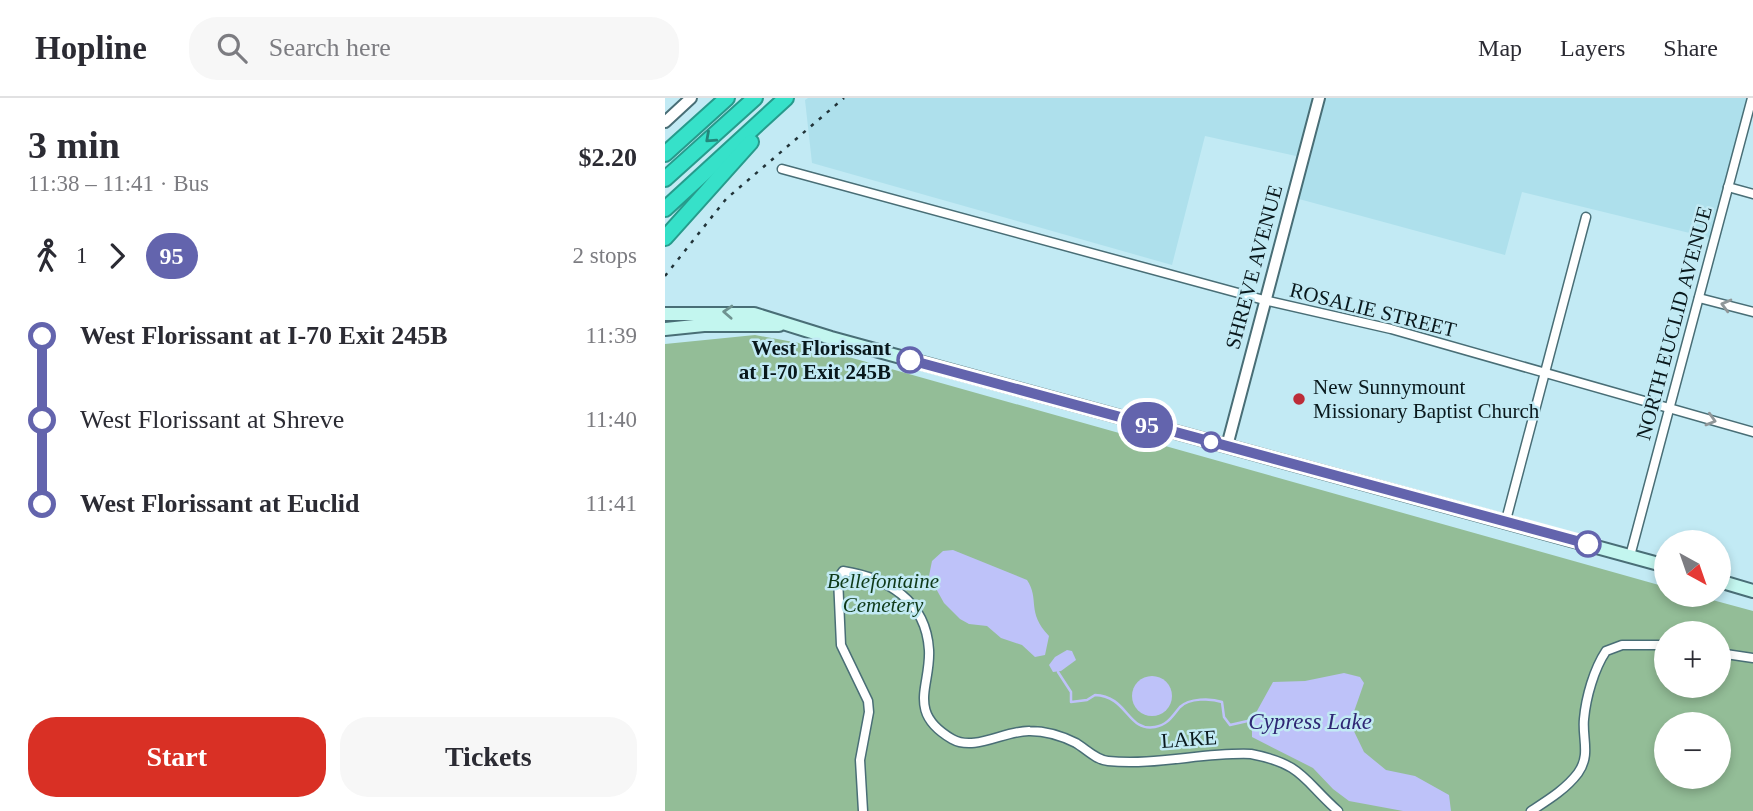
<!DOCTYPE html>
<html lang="en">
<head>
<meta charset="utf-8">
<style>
  :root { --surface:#fff; --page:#f7f7f7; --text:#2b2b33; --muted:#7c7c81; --line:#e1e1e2; --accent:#d93025 }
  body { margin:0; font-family:"Times New Roman",serif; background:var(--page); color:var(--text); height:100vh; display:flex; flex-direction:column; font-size:26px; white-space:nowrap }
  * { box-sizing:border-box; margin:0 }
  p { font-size:23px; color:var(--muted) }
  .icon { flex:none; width:38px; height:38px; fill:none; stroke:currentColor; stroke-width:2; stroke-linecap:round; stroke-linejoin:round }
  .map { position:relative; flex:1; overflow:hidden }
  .drawer { display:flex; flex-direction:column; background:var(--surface); width:665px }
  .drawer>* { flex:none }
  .badge { padding:0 14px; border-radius:23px; font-size:24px; line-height:46px }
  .needle { width:46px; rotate:140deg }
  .controls { position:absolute; left:989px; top:432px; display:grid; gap:14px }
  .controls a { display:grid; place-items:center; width:77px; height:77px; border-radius:50%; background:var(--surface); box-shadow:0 4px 10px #0003; font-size:35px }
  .map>.badge { position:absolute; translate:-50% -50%; box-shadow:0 0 0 4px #fff }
  .legs { display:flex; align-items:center; gap:10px; height:77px; padding:0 28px; font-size:23px }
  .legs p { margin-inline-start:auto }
  .overview { display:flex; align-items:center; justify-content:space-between; height:119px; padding:0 28px }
  h1 { font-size:38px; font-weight:800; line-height:52px }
  .button { display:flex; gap:14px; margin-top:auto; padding:14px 28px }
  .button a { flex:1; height:80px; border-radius:28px; background:var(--accent); color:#fff; font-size:28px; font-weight:800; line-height:80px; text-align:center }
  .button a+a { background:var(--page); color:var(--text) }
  ul { padding:0 28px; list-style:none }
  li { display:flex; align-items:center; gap:24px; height:84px; font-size:26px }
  li i { display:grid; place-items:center; width:10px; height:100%; margin:0 9px; background:currentColor }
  li i::after { content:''; width:18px; height:18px; margin:-9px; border:5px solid; border-radius:50%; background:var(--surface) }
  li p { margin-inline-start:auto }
  li:first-child i { background:linear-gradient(#0000 50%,currentColor 0) }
  li:last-child i { background:linear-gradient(currentColor 50%,#0000 0) }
  header { display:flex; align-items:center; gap:42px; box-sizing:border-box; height:98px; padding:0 35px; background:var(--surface); border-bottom:2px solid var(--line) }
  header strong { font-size:33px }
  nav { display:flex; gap:38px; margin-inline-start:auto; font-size:24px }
  .search { width:490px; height:63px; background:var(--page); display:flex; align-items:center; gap:18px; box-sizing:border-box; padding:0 24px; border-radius:28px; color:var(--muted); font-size:26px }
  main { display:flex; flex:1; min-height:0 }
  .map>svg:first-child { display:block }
  .built { fill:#aee0ec }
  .green { fill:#93bd97; fill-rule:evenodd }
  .water { fill:#bec2f9 }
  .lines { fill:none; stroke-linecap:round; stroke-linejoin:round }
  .stream { stroke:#bec2f9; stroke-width:2.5 }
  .minor-casing { stroke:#496e76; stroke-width:11 }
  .tertiary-casing { stroke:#496e76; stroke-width:14 }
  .secondary-casing { stroke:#496e76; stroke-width:16 }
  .motorway-casing { stroke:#269b8c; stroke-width:18 }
  .minor { stroke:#fff; stroke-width:8 }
  .tertiary { stroke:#fff; stroke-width:10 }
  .secondary { stroke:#c3f6ef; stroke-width:12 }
  .motorway { stroke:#36e1c9; stroke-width:14 }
  .rail { stroke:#223439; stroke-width:2.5; stroke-dasharray:3.5 7; stroke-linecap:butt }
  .oneway { stroke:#22877b }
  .oneway2 { stroke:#909799 }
  .oneway3 { stroke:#6f9290 }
  .line-1-casing { stroke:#fff; stroke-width:16 }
  .line-1 { stroke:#6364ad; stroke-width:10 }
  .stop-1-dot { fill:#fff; stroke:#6364ad; stroke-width:3.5 }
  .poi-dot { fill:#bc2c38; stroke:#c2eaf4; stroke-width:2.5 }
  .labels { text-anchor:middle; stroke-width:5; stroke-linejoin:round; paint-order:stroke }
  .street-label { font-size:21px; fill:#09181c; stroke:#c2eaf4 }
  .stop-label { font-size:21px; font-weight:bold; fill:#09181c; stroke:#c2eaf4; text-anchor:end }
  .poi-label { font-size:21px; fill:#09181c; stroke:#c2eaf4; text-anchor:start }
  .park-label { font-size:21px; font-style:italic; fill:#0e3918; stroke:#c2eaf4 }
  .water-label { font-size:23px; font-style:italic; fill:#2f2774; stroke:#c2eaf4 }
</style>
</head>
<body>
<header>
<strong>Hopline</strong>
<div class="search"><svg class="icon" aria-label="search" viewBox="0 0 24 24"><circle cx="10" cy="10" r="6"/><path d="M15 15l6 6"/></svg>Search here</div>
<nav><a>Map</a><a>Layers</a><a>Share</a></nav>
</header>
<main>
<section class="drawer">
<div class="overview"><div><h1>3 min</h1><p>11:38 – 11:41 · Bus</p></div><b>$2.20</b></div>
<div class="legs"><svg class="icon" aria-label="walk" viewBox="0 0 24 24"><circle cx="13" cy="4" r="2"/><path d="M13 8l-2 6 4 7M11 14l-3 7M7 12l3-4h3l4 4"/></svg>1<svg class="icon" aria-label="forward" viewBox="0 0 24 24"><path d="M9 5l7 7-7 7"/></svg><b class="badge" style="background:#6364ad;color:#fff">95</b><p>2 stops</p></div>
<ul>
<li><i style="color:#6364ad"></i><b>West Florissant at I-70 Exit 245B</b><p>11:39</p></li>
<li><i style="color:#6364ad"></i><span>West Florissant at Shreve</span><p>11:40</p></li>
<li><i style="color:#6364ad"></i><b>West Florissant at Euclid</b><p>11:41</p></li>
</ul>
<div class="button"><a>Start</a><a>Tickets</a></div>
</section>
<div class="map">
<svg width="1088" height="713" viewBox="0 0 1088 713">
  <rect width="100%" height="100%" fill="#c2eaf4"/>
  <!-- built -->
  <polygon class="built" points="143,0 1082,0 1045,140 857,94 840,157 634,101 631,58 540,38 507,167 147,65 140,2"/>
  <!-- green -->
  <path class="green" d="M90,237L134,245L1001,489V497H1029L1088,513V713H0V246ZM1001,536H1054V588H1001ZM1001,626H1054V679H1001Z"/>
  <!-- water -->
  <g class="water">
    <path d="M288,452L362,482C375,501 361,514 384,538L380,557L370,559L357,547L336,540L322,528L304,526L295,521L279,505L264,478L267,463L278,453Z"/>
    <polygon points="402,552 407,553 411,562 396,573 388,574 384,567 390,559"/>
    <polygon points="679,575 695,579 699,585 685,625 699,654 721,672 750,678 784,697 786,713 738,713 684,703 668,691 648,670 587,639 587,622 608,584 640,583"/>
    <circle cx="487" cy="598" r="20"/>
  </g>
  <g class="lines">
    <!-- stream -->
    <path class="stream" d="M393,574L406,594V604L422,602L430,597C463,598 462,634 490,629C503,627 508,617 515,609C524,600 546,600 557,604L559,619L565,627L587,622"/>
    <defs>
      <g id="minor">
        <polyline points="117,71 599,202 726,231 1088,334"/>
        <polyline points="1063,89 1088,96"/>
        <polyline points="1034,200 1088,214"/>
        <polyline points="841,422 921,119"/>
        <polyline points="965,458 1087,0"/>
        <polyline points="1054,555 1088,560"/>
        <path d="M198,713L195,662L204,614L203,603L176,547L173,480L178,473C222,480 261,502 264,552C266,588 241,614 287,641C310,654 340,632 365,633C381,633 397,638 411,645C421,651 431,662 443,663C490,668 539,654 586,656C638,666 638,682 673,713"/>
        <path d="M866,713C883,702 901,691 913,675C926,657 917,640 919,621C921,599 929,571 941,553L957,547H1001"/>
      </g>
      <g id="tertiary">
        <polyline points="0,24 26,0"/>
        <polyline points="562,348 654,0"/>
      </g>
      <g id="secondary">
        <polyline points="0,216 89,216 166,240 1001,468"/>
        <polyline points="0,231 39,227 114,227"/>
        <polyline points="1054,483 1088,493"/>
      </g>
      <g id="motorway">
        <polyline points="0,56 62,0"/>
        <polyline points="0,81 90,0"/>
        <polyline points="0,111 121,0"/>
        <polyline points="0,140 86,44"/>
      </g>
    </defs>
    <!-- minor casing -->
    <use href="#minor" class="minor-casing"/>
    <!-- tertiary casing -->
    <use href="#tertiary" class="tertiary-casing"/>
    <!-- secondary casing -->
    <use href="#secondary" class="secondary-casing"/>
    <!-- motorway casing -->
    <use href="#motorway" class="motorway-casing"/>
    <!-- minor -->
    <use href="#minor" class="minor"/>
    <!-- tertiary -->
    <use href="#tertiary" class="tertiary"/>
    <!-- secondary -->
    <use href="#secondary" class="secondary"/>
    <!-- motorway -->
    <use href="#motorway" class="motorway"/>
    <!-- rail -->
    <polyline class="rail" points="0,178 61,101 179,0"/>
  </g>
  <!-- one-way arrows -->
  <defs><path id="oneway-chevron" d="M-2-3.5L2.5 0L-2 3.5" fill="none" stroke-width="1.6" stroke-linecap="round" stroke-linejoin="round" transform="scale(1.75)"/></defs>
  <use class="oneway" href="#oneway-chevron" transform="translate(45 40) rotate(138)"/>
  <g class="oneway2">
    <use href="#oneway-chevron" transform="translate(1061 207) rotate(-165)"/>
    <use href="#oneway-chevron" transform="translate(1046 322) rotate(16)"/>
  </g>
  <use class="oneway3" href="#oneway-chevron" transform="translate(63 214) rotate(-177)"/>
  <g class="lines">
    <defs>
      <polyline id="line-1" points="245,262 923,446"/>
    </defs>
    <!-- line-1 casing -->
    <use href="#line-1" class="line-1-casing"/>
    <!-- line-1 -->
    <use href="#line-1" class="line-1"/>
  </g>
  <!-- markers -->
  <g class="stop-1-dot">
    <circle cx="245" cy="262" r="12"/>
    <circle cx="546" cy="344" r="9"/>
    <circle cx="923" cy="446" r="12"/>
  </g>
  <circle class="poi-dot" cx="634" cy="301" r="7"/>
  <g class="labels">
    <!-- street labels -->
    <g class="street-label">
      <text transform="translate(589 169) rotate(-75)" y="7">SHREVE AVENUE</text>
      <text transform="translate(708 212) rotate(14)" y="7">ROSALIE STREET</text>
      <text transform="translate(1009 225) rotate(-75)" y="7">NORTH EUCLID AVENUE</text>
      <text transform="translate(524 641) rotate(-4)" y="7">LAKE</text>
    </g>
    <!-- stop labels -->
    <g class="stop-label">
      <text x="226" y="257">West Florissant<tspan x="226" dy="24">at I-70 Exit 245B</tspan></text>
    </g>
    <!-- poi labels -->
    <g class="poi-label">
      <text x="648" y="296">New Sunnymount<tspan x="648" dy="24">Missionary Baptist Church</tspan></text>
    </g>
    <!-- park labels -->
    <g class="park-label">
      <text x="218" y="490">Bellefontaine<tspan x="218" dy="24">Cemetery</tspan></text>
    </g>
    <!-- water labels -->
    <g class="water-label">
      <text x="645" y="631">Cypress Lake</text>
    </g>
  </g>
</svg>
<div class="controls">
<a><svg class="needle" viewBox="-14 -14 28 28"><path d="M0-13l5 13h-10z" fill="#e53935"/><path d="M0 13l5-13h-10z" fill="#7c7c81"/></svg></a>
<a>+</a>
<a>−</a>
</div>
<b class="badge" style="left:482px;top:327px;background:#6364ad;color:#fff">95</b>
</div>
</main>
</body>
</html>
